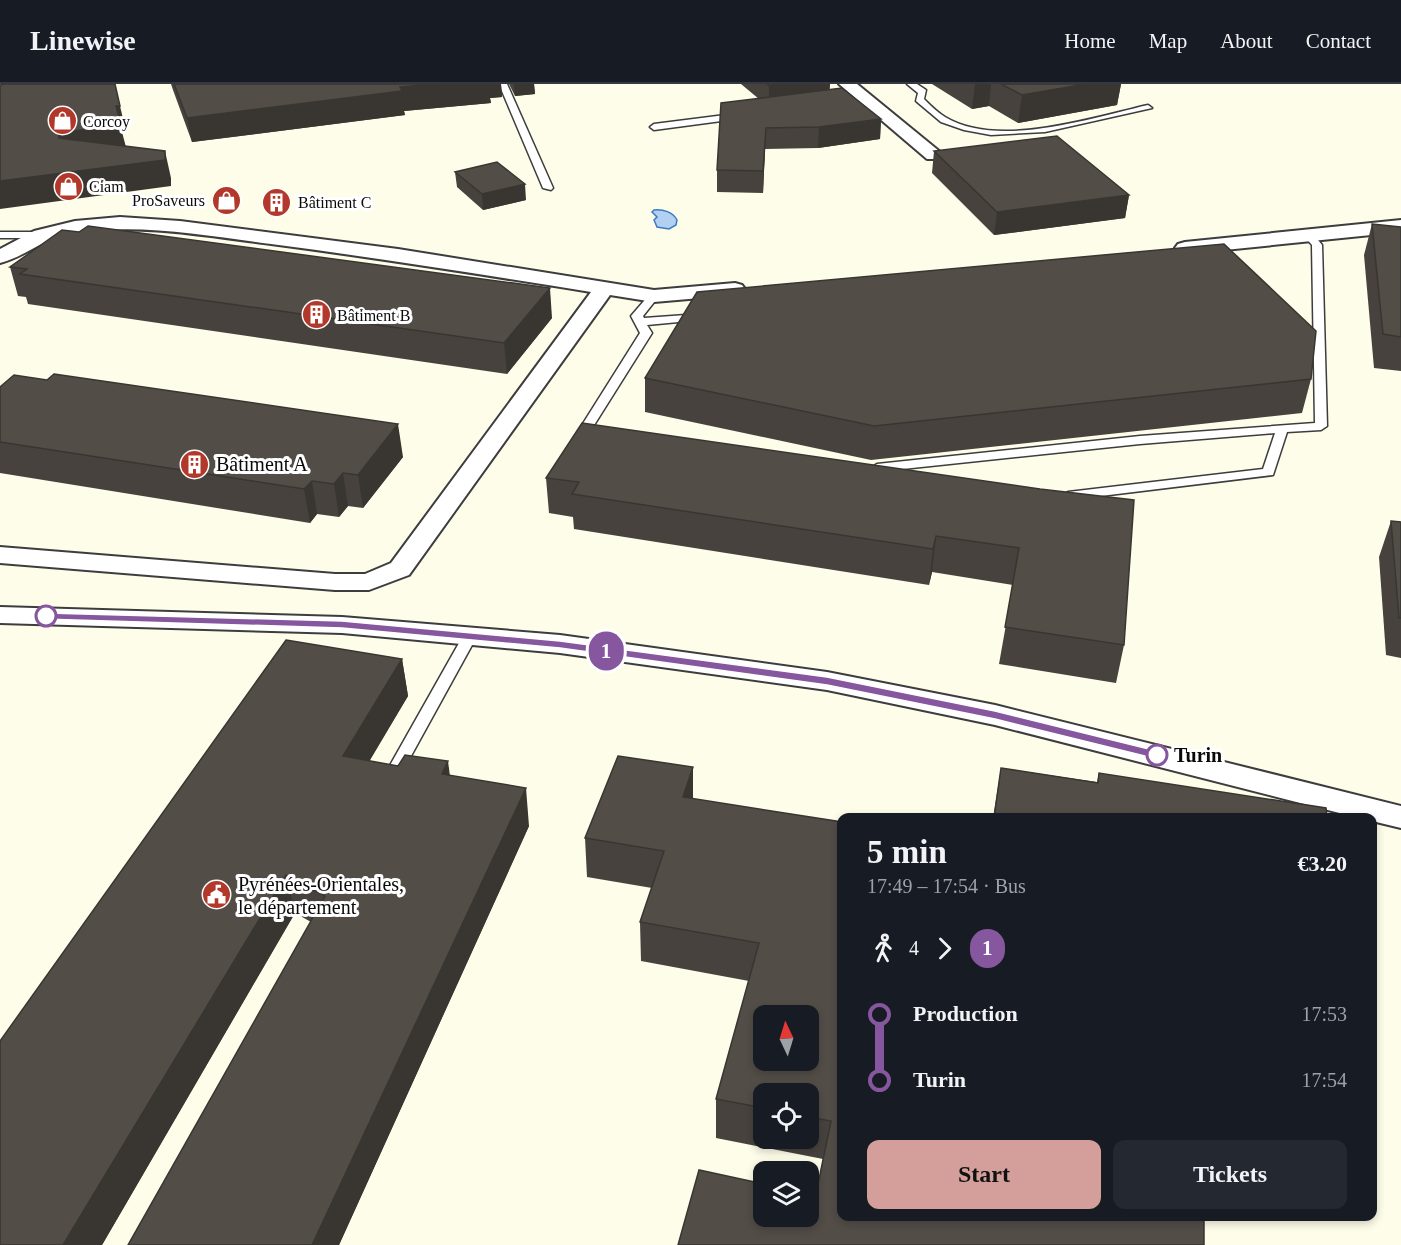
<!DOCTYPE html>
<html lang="en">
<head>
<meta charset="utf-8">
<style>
  :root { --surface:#171b24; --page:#242831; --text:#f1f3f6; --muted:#9ea1a6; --line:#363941; --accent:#d49f9b }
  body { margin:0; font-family:Georgia,serif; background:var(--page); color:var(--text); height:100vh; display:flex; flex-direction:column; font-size:22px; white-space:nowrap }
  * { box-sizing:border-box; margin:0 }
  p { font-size:20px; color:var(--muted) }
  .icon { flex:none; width:33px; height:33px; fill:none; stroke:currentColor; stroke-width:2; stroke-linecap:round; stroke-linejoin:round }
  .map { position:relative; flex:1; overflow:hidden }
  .drawer { position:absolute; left:837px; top:729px; width:540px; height:408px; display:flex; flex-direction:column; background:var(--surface); border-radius:12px; box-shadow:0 3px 9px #0003 }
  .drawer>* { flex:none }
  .badge { padding:0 12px; border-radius:20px; font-size:21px; line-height:39px }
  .needle { width:39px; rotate:356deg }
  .fabs { position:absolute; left:753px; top:921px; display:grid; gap:12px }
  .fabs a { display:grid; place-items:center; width:66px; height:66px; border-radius:12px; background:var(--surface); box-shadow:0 3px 9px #0003; font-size:30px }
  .map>.badge { position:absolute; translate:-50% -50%; box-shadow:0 0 0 3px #fff }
  .legs { display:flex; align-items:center; gap:9px; height:66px; padding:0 30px; font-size:20px }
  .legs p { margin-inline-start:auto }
  .summary { display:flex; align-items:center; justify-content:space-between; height:102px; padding:0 30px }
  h1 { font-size:33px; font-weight:800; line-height:45px }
  .primary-button { display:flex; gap:12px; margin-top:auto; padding:12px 30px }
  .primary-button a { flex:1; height:69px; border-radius:12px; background:var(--accent); color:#111; font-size:24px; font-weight:800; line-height:69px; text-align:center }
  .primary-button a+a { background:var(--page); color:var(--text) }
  ul { padding:0 30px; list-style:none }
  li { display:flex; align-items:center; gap:21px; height:66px; font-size:22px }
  li i { display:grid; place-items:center; width:9px; height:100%; margin:0 8px; background:currentColor }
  li i::after { content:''; width:15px; height:15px; margin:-8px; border:4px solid; border-radius:50%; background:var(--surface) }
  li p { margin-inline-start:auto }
  li:first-child i { background:linear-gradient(#0000 50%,currentColor 0) }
  li:last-child i { background:linear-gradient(currentColor 50%,#0000 0) }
  header { display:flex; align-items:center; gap:36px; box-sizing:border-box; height:84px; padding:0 30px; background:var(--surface); border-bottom:2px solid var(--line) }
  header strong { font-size:28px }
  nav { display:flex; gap:33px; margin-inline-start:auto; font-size:21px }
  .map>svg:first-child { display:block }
  .water { fill:#b1d0f2; stroke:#3c7ac5; stroke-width:1.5 }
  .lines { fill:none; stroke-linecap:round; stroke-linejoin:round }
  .service-casing { stroke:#3d3d3d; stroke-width:3 }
  .minor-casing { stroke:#3d3d3d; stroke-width:4 }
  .service { fill:#fff; fill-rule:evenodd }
  .minor { fill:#fff; fill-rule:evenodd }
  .wall { fill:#47423d; fill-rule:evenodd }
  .shaded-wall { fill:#393632 }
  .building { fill:#524d47; stroke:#393632; stroke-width:1.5; fill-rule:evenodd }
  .line-1 { fill:#86569e; stroke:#fff; stroke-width:1.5 }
  .stop-1-dot { fill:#fff; stroke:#86569e; stroke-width:3 }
  .labels { text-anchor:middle; stroke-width:6; stroke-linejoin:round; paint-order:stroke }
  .far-poi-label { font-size:16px; fill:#0a0a0a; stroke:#fff; text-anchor:start }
  .poi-label { font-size:20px; fill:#0a0a0a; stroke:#fff; text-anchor:start }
  .stop-label { font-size:20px; font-weight:bold; fill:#0a0a0a; stroke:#fff; text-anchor:start }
</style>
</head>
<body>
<header>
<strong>Linewise</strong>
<nav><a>Home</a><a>Map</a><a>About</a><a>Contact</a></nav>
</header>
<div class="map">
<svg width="1401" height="1161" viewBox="0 0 1401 1161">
  <rect width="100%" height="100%" fill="#fefde9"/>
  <!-- water -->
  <path class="water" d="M654,126C663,125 673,128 677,136L676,141L669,145L657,143L654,136L657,133L652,128Z"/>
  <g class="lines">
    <defs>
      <g id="service">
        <polygon points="499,0 507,0 553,104 551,106 543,104"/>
        <path d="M907,0H917L926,6L924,15C930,21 937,28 945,33C998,65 1091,34 1148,21L1152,24L1045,48L991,51L964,46L941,38L916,17L918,9Z"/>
        <polygon points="741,29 745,32 744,34 654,46 650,43 654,40"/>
        <polygon points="0,148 41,148 46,151 41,154 0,154"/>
        <polygon points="1306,151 1314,151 1322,161 1327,342 1321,346 1287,348 1273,391 1068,416 1061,412 1068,408 1263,385 1275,349 1140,360 893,386 887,390 872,387 871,384 877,380 1140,352 1315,339 1312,161 1305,153"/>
        <polygon points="654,209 659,212 643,232 644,234 700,230 706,233 700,236 647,241 652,249 591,346 597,350 591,354 579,352 577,349 640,249 631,232 650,210"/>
        <polygon points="470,547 477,552 400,692 398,696 386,696 384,692 463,552"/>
      </g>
      <g id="minor">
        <polygon points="839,0 857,0 939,67 942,71 939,75 927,75"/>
        <path d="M120,133L180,137L398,165L654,206L735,199L742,201L745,205L742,209L735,211L654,218L610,211L409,491L369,506H335L0,479V463L335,490H365L391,479L591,208C485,191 378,174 271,160C207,152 140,139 76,149C44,153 27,172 0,179V165L34,147L75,137Z"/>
        <polygon points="1401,136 1401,148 1185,170 1178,168 1175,164 1178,160 1185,158"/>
        <polygon points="0,523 342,533 560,551 827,588 995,621 1401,722 1401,744 1372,737 1372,734 1359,734 995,641 827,606 560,569 342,549 0,539"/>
      </g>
    </defs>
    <!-- service casing -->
    <use href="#service" class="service-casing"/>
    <!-- minor casing -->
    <use href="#minor" class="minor-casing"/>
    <!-- service -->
    <use href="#service" class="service"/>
    <!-- minor -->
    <use href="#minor" class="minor"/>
  </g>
  <!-- wall -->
  <g class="wall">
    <polygon points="171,0 501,0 502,13 490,14 491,19 404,27 405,31 192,58 173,6"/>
    <polygon points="509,0 534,0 535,10 515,12"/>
    <polygon points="741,0 830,0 829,6 881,35 880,55 818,64 765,65 763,109 717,108 717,86 759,15"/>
    <polygon points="932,0 1121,0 1117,21 1018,39 989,22 972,25"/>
    <polygon points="934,67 1129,111 1125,134 994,151 932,89"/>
    <polygon points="455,88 526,116 483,126 457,103"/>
    <polygon points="1372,140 1401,143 1401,287 1374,284 1364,171"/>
    <polygon points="10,183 552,234 507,290 28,220 26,213 18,212"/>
    <polygon points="645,294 1311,295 1302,329 871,376 645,328"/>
    <polygon points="0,303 403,373 363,424 348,422 339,433 317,430 310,439 0,389"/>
    <polygon points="546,394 1040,405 1124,561 1116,599 999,580 1013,501 932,488 929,501 574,445 573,433 549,429"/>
    <polygon points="1391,437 1401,438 1401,574 1386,571 1379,473"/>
    <polygon points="402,575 408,612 369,677 450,691 529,742 339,1161 128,1161 311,838 295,829 102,1161 0,1161"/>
    <polygon points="1001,684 1097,698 1099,689 1327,734 993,734"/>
    <path d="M693,715L842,738V1132L816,1110L823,1075L716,1054V1015L749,897L641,877L640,838L652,804L587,793L585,754ZM764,1010H808V1054H764Z"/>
  </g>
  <!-- shaded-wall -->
  <g class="shaded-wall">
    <polygon points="436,0 501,0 502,13 490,14 491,19 404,27 405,31 192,58 187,34 400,3"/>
    <polygon points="514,0 534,0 535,10 515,12"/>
    <polygon points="784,0 830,0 829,15 769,23 769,2"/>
    <polygon points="975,0 991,0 989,22 972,25"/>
    <polygon points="1086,0 1121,0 1117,21 1018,39 1022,11"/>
    <polygon points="116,22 120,22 126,47 122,48 127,67 59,54 59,49"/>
    <polygon points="881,35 880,55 818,64 819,43"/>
    <polygon points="766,44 765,65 763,109 763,87"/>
    <polygon points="165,67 171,94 171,102 0,125 0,97"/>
    <polygon points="525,100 526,116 483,126 482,110"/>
    <polygon points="1129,111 1125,134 994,151 997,128"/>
    <polygon points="550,204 552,234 507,290 504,259"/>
    <polygon points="398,340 403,373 363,424 358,391"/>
    <polygon points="343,389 348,422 339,433 334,400"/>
    <polygon points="312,397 317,430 310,439 304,405"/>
    <polygon points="936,452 932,488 929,501 933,465"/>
    <polygon points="402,575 408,612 350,710 343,672"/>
    <polygon points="448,677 453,715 442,690"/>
    <polygon points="693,683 693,722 683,713"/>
    <polygon points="526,704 529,742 339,1161 312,1161"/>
    <polygon points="286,791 295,829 102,1161 63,1161"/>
  </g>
  <!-- building -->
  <g class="building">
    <polygon points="5,0 115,0 120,22 116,22 121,41 59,49 59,54 165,67 165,76 0,97 0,1"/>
    <polygon points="174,0 436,0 400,3 402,7 187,34"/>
    <polygon points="767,0 784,0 769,2"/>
    <polygon points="1001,0 1086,0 1022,11"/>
    <polygon points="842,4 881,35 819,43 766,44 763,87 717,86 721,19"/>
    <polygon points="1057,52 1129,111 997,128 934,67"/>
    <polygon points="497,78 525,100 482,110 455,88"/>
    <polygon points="1372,140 1401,143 1401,253 1383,250"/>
    <polygon points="88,142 550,204 504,259 20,190 27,185 10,183 62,146 79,148"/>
    <polygon points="1224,160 1316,247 1311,295 874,342 645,294 697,208"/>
    <polygon points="54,290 398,340 358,391 343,389 334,400 312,397 304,405 0,358 0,303 14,291 47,296"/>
    <polygon points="582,339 1040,405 1134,416 1124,561 1005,543 1019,464 936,452 933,465 572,410 579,398 546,394"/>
    <polygon points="1391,437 1401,438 1401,534 1399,534"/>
    <polygon points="286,556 402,575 343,672 398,682 405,671 448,677 442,690 526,704 312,1161 128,1161 325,812 286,791 63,1161 0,1161 0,957"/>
    <path d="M618,672L693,683L683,713L842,738V1132H1204V1161H678L699,1086L764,1100V1132H808V1109L816,1110L831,1037L808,1033V1010H764V1024L716,1015L759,859L640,838L664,767L585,754ZM764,932H808V976H764Z"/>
    <polygon points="1001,684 1098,699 1099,689 1326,724 1327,734 994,734"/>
  </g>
  <!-- line-1 -->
  <polygon class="line-1" points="46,529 342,537 560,557 827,593 995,627 1157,667 1163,671 1157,675 995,635 827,601 560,564 342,544 42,535 40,532"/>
  <!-- icons -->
  <defs>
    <symbol id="shop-disc" viewBox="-11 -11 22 22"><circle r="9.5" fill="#b1382b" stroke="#fff"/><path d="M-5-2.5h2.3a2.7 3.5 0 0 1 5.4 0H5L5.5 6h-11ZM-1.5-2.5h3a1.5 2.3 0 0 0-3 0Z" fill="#fff"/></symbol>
    <symbol id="building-disc" viewBox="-11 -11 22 22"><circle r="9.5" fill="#b1382b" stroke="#fff"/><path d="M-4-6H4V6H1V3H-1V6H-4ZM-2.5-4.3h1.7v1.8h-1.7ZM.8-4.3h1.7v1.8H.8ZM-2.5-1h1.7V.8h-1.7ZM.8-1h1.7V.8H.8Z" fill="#fff"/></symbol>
    <symbol id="civic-disc" viewBox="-11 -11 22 22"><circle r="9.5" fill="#b1382b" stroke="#fff"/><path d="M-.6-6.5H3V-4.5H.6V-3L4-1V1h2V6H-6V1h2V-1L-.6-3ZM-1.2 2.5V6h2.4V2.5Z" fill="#fff"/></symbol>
  </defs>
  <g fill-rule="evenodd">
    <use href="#shop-disc" x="46" y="20" width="33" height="33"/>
    <use href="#shop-disc" x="52" y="86" width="33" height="33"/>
    <use href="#shop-disc" x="210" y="100" width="33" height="33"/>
    <use href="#building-disc" x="260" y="102" width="33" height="33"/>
    <use href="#building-disc" x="300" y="214" width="33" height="33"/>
    <use href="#building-disc" x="178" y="364" width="33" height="33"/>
    <use href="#civic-disc" x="200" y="794" width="33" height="33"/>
  </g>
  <!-- markers -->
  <g class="stop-1-dot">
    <circle cx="46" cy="532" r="10"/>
    <circle cx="1157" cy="671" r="10"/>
  </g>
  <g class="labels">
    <!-- far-poi labels -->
    <g class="far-poi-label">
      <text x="83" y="43">Corcoy</text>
      <text x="89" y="108">Ciam</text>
      <text x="205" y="122" text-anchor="end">ProSaveurs</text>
      <text x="298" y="124">Bâtiment C</text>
      <text x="337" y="237">Bâtiment B</text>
    </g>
    <!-- poi labels -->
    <g class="poi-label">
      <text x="216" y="387">Bâtiment A</text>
      <text x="238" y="807">Pyrénées-Orientales,<tspan x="238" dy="23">le département</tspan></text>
    </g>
    <!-- stop labels -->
    <g class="stop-label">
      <text x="1174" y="678">Turin</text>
    </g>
  </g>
</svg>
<div class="fabs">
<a><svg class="needle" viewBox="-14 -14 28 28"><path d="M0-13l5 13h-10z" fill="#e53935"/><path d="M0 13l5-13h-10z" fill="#9ea1a6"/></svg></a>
<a><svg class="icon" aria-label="locate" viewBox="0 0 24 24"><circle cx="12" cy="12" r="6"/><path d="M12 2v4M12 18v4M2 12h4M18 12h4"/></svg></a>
<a><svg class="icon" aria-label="layers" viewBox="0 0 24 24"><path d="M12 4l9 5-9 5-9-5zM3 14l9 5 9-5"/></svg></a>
</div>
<b class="badge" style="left:606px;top:567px;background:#86569e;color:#fff">1</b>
<section class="drawer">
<div class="summary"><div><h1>5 min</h1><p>17:49 – 17:54 · Bus</p></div><b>€3.20</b></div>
<div class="legs"><svg class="icon" aria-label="walk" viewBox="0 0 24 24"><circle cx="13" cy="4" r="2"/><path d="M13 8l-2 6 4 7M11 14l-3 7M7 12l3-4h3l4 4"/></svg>4<svg class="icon" aria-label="forward" viewBox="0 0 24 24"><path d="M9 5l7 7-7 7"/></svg><b class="badge" style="background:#86569e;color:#fff">1</b></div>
<ul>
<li><i style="color:#86569e"></i><b>Production</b><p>17:53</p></li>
<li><i style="color:#86569e"></i><b>Turin</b><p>17:54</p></li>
</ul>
<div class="primary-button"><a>Start</a><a>Tickets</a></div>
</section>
</div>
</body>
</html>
